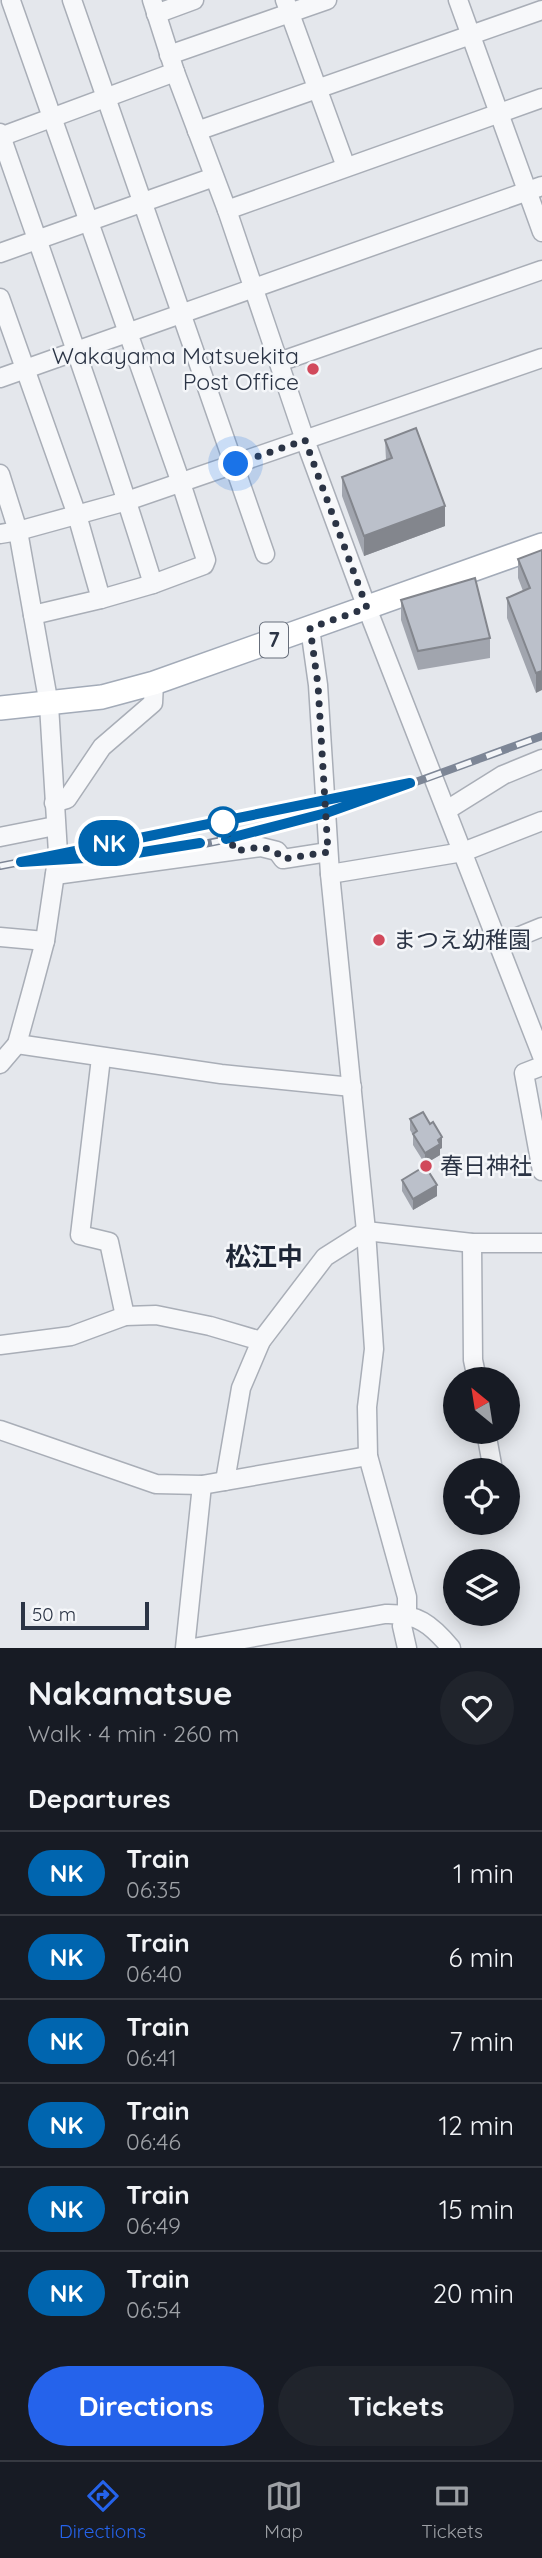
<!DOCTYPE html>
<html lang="en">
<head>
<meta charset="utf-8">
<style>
  :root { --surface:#171b24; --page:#20242c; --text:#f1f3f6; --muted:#9ea1a6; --line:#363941; --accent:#2563eb }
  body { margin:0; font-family:Quicksand,"Noto Sans JP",sans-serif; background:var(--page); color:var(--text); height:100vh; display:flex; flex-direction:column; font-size:26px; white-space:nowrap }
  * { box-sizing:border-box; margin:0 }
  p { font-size:23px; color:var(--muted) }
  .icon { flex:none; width:38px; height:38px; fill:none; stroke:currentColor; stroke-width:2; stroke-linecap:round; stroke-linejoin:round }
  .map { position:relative; height:1648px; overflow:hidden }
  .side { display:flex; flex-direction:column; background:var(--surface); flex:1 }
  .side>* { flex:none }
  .badge { padding:0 14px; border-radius:23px; font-size:24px; line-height:46px }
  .needle { width:46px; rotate:330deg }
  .fabs { position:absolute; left:443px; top:1367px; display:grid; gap:14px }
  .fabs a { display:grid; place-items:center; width:77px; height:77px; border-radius:50%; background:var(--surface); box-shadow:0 4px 18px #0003; font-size:35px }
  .scale { position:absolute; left:21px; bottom:18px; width:128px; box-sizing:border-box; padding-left:7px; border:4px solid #2b3445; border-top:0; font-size:19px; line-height:24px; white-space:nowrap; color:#2b3445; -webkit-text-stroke:5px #f4f6f9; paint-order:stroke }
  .you { position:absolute; width:35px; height:35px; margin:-18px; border:5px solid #fff; border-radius:50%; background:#1a73e8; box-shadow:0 0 0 10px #1a73e833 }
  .map>.badge { position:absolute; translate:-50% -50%; box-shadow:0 0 0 4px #fff }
  h2 { padding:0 28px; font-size:26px; line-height:63px }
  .round { display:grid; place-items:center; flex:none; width:74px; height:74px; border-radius:37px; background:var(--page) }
  .headline { display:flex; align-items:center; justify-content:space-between; height:119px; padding:0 28px }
  h1 { font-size:33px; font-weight:700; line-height:52px }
  .action { display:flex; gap:14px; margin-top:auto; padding:14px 28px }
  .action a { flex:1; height:80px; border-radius:42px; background:var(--accent); color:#fff; font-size:28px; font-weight:700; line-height:80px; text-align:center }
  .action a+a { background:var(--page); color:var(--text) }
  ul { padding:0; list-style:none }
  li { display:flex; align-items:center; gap:21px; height:84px; padding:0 28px; border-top:2px solid var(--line) }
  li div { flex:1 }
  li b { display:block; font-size:26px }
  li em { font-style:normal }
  li .badge { min-width:77px; font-weight:700; text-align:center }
  .dock { display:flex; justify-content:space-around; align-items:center; height:98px; border-top:2px solid var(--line); background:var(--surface); font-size:19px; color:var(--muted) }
  .dock a { display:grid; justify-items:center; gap:4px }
  .dock .on { color:var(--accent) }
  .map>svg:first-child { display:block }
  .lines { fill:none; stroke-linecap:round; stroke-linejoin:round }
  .minor-casing { stroke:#a9aeb7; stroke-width:21 }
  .major-casing { stroke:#a3abb8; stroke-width:26 }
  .minor { stroke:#f7f8fa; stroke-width:18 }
  .major { stroke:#fff; stroke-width:23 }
  .rail-casing { stroke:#7d8696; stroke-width:8 }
  .rail { stroke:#f4f6f9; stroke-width:5; stroke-dasharray:16; stroke-linecap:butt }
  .wall { fill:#a1a5ae }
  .shaded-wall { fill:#83868d }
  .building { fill:#bbc0ca; stroke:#83868d; stroke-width:2 }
  .line-casing { stroke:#fff; stroke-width:16 }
  .line { stroke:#0065af; stroke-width:10 }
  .walk { stroke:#2b3445; stroke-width:7; stroke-dasharray:0 12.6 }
  .poi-dot { fill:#d1495b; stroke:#f4f6f9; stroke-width:2.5 }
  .stop-dot { fill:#fff; stroke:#0065af; stroke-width:3.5 }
  .labels { text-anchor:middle; stroke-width:5; stroke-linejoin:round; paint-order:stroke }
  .shield { fill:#f4f6f9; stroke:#676e7b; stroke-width:2 }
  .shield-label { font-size:21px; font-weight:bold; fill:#2b3445 }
  .poi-label { font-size:23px; fill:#2b3445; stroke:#f4f6f9; text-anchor:start }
  .quarter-label { font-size:26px; font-weight:bold; fill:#1d2536; stroke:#f4f6f9 }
</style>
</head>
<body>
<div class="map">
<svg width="542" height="1648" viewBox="0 0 542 1648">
  <rect width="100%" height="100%" fill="#e4e7ec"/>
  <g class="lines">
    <defs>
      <g id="minor">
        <polyline points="72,0 265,554"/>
        <polyline points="152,0 175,72 227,210 305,440 367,608 542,1056"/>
        <polyline points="285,0 346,167"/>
        <polyline points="458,0 542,232"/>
        <polyline points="11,1 181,483 206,560 204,565 153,584 101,599"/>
        <polyline points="156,14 194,0"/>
        <polyline points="169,55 327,0"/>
        <polyline points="197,131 542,10"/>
        <path d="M0,133C52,283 106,432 153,584"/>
        <polyline points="0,137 175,72"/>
        <polyline points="227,210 542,98"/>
        <polyline points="0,253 214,177"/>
        <polyline points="0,298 77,515 101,599 33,615"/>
        <polyline points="279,362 542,270"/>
        <polyline points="0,378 542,186"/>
        <polyline points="0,474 18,531 49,705 58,853 45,941 33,986 17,1044 0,1064"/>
        <polyline points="0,534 18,531 127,501 542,358"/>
        <polyline points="310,628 318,685 330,874 366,1231 374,1349 367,1407 368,1456 407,1597 407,1613 402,1626 407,1648"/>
        <polyline points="54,803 67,799 102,747 153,703 154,683"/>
        <polyline points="447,810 503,775 542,759"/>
        <polyline points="0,837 55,826"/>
        <polyline points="330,874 463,852 542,821"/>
        <polyline points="55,875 261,847 277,851 283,859 328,852"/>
        <polyline points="0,937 45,941"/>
        <polyline points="498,945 542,927"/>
        <polyline points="17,1044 221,1074 352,1087"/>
        <polyline points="101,1058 80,1235 109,1242 125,1316"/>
        <polyline points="542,1066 524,1073 542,1171"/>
        <polyline points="472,1243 473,1360 477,1379"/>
        <polyline points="0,1345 71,1336 125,1316 156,1315 210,1326 261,1341"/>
        <polyline points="0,1430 156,1484 202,1485 368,1456"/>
        <polyline points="486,1432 493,1470"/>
        <polyline points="225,1481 241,1388 261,1341 325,1257 366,1231 472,1243 542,1243"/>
        <polyline points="185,1648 202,1485"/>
        <path d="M193,1648L385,1614C417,1613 431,1624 451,1648"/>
      </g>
      <polyline id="major" points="0,708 102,697 154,683 542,545"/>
    </defs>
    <!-- minor casing -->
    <use href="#minor" class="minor-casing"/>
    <!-- major casing -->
    <use href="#major" class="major-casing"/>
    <!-- minor -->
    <use href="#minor" class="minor"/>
    <!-- major -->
    <use href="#major" class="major"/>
    <defs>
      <g id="rail">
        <polyline points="65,852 347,797"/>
        <path d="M21,862C90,860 161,854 228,839C335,815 439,773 542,736"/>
        <polyline points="0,866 31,860"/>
      </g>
    </defs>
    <!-- rail casing -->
    <use href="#rail" class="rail-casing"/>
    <!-- rail -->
    <use href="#rail" class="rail"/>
  </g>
  <!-- wall -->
  <g class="wall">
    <polygon points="385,440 445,526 364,556 342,496 342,477 386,460"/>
    <polygon points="542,550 536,693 507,618 507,598 523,591 518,578 518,559"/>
    <polygon points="401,600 490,638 490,658 418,670 401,620"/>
    <polygon points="410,1119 442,1148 440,1149 440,1155 425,1164 413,1145 413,1135 410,1130"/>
    <polygon points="402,1180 437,1196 413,1210 402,1191"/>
  </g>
  <!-- shaded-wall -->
  <g class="shaded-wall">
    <polygon points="445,506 445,526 364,556 364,536"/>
    <polygon points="542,671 542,690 536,693 536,673"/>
    <polygon points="442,1137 442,1148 440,1149 440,1155 425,1164 425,1153 438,1140"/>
    <polygon points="437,1185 437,1196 413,1210 413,1199"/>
  </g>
  <!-- building -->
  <g class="building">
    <polygon points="416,428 445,506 364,536 342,477 392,458 385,440"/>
    <polygon points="542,550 542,671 536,673 507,598 530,588 518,559"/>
    <polygon points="475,578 490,638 418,651 401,600"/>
    <polygon points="423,1112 430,1124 433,1122 442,1137 438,1140 440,1144 425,1153 413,1134 417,1131 410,1119"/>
    <polygon points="425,1166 437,1185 413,1199 402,1180"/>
  </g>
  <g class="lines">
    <defs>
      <polyline id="line" points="200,843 118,856 21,862 410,783 326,813 226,839"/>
    </defs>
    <!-- line casing -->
    <use href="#line" class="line-casing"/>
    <!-- line -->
    <use href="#line" class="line"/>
    <!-- walk -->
    <path class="walk" d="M223,822L235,851C253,848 270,843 283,859L328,852L318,685L310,628L367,608L305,440L236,464"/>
  </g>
  <!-- markers -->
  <g class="poi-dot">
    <circle cx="313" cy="369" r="7"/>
    <circle cx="379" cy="940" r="7"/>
    <circle cx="426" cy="1166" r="7"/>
  </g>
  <circle class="stop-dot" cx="223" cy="822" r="14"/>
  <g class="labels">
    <!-- shield labels -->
    <rect class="shield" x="260" y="622.5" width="28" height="35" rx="5"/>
    <g class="shield-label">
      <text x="274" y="647">7</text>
    </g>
    <!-- poi labels -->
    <g class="poi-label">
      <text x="299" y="364" text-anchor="end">Wakayama Matsuekita<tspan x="299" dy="26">Post Office</tspan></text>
      <text x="393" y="948">まつえ幼稚園</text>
      <text x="440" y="1174">春日神社</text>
    </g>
    <!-- quarter labels -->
    <g class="quarter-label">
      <text x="264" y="1266">松江中</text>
    </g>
  </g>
</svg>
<div class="fabs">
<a><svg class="needle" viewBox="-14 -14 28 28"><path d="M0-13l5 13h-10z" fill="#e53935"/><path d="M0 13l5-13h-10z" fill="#9ea1a6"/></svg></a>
<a><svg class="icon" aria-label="locate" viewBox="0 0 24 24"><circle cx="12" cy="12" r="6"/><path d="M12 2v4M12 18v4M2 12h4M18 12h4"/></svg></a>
<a><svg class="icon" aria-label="layers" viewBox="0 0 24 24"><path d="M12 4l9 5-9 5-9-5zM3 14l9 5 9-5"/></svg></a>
</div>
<div class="scale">50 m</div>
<div class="you" style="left:236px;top:464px"></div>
<b class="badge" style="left:109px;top:843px;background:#0065af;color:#fff">NK</b>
</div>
<section class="side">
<div class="headline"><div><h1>Nakamatsue</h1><p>Walk · 4 min · 260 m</p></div><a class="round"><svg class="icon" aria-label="heart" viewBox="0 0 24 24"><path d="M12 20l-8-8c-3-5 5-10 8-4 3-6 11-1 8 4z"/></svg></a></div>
<h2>Departures</h2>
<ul>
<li><span class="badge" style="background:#0065af;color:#fff">NK</span><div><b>Train</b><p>06:35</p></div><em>1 min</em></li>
<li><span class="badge" style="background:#0065af;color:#fff">NK</span><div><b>Train</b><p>06:40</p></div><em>6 min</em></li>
<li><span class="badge" style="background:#0065af;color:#fff">NK</span><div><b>Train</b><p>06:41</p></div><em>7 min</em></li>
<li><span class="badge" style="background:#0065af;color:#fff">NK</span><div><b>Train</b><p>06:46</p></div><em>12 min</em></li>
<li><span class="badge" style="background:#0065af;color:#fff">NK</span><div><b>Train</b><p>06:49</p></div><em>15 min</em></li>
<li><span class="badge" style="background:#0065af;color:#fff">NK</span><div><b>Train</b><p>06:54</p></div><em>20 min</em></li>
</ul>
<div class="action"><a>Directions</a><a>Tickets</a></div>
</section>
<nav class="dock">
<a class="on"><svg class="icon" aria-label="directions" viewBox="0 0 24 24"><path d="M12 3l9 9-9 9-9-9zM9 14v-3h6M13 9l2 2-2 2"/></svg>Directions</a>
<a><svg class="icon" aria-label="map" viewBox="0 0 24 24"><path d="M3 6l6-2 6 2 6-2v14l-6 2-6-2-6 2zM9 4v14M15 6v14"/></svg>Map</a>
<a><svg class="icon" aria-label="tickets" viewBox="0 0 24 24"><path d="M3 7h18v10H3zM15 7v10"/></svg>Tickets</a>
</nav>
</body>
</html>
